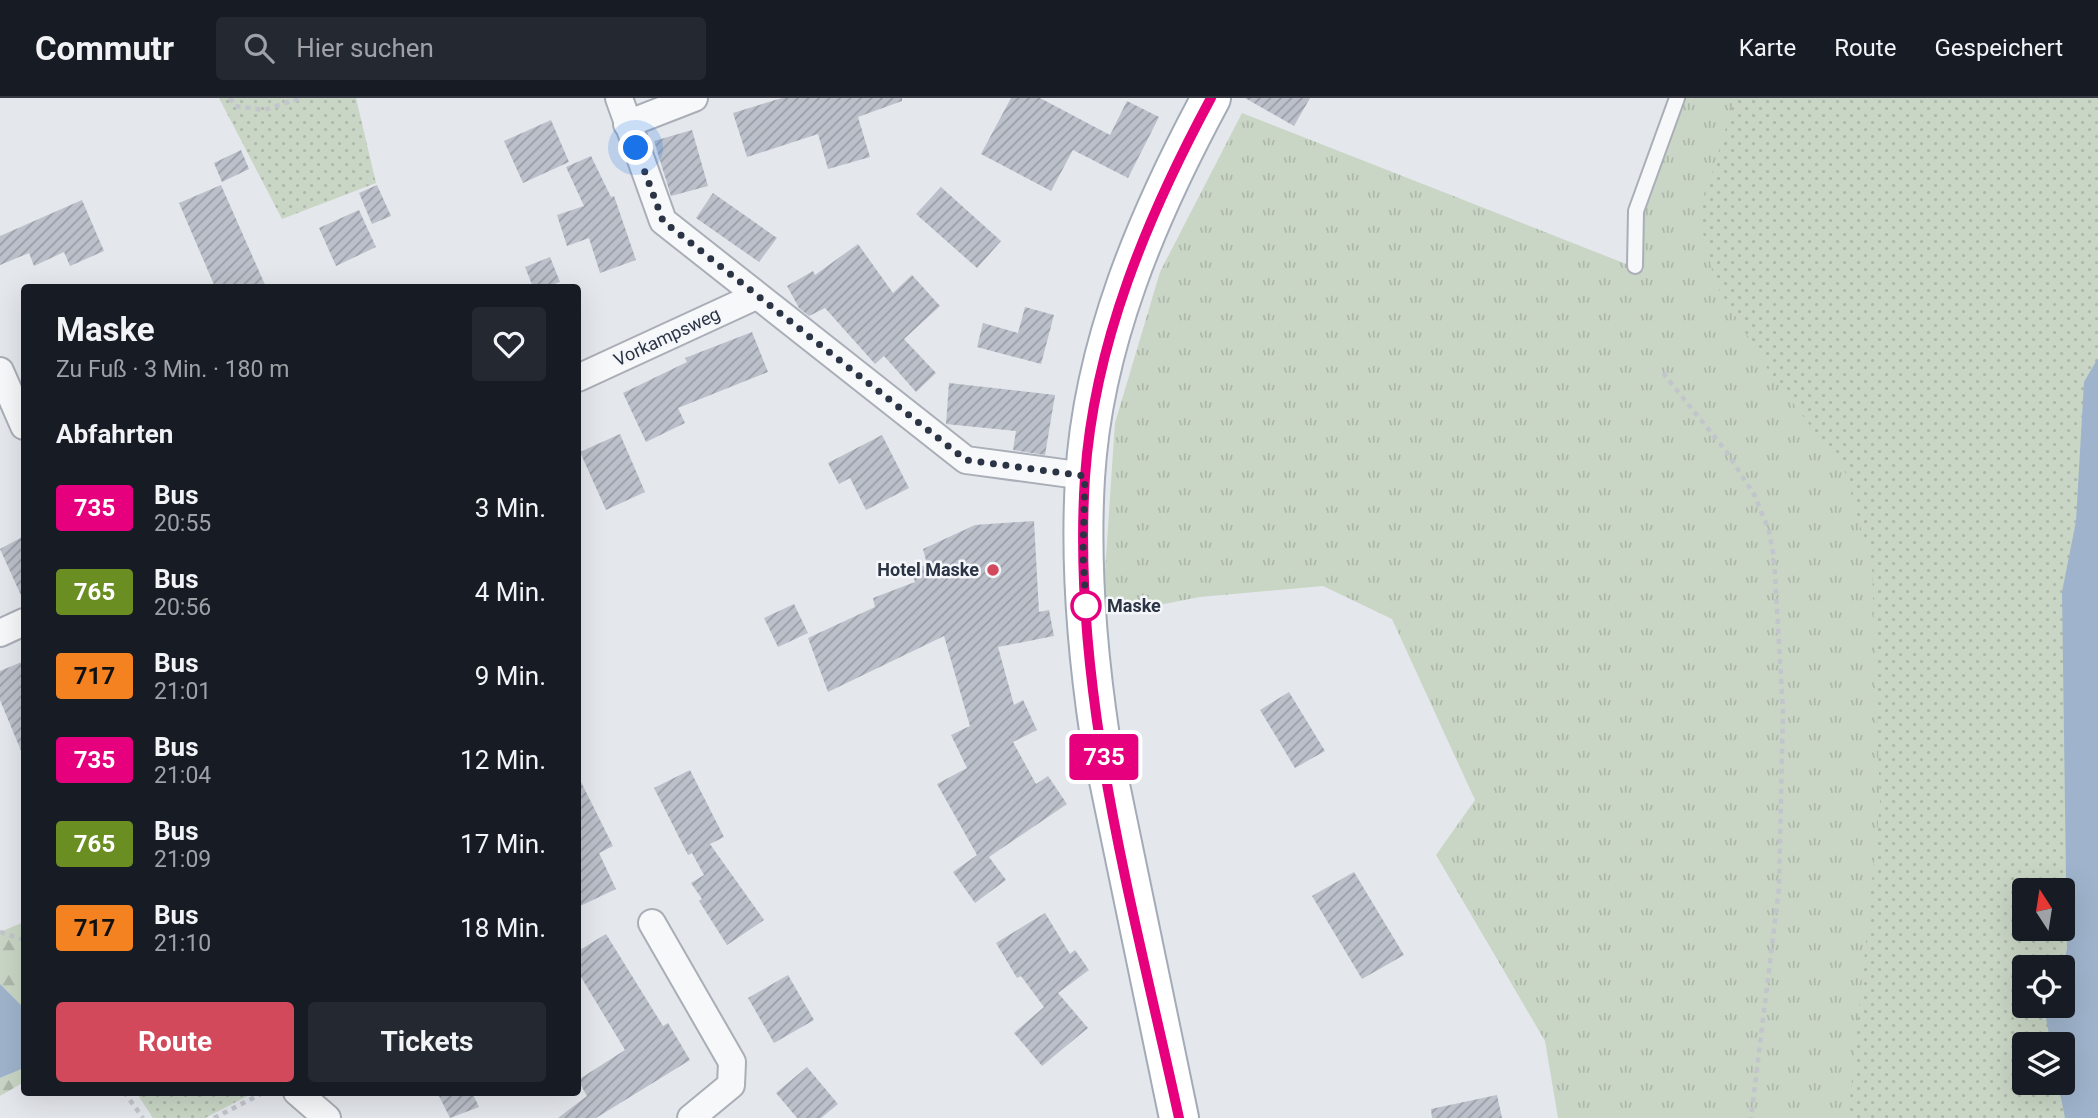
<!DOCTYPE html>
<html lang="de">
<head>
<meta charset="utf-8">
<style>
  :root { --surface:#171b24; --page:#242831; --text:#f1f3f6; --muted:#9ea1a6; --line:#363941; --accent:#d1495b }
  body { margin:0; font-family:Roboto,sans-serif; background:var(--page); color:var(--text); height:100vh; display:flex; flex-direction:column; font-size:26px; white-space:nowrap }
  * { box-sizing:border-box; margin:0 }
  p { font-size:23px; color:var(--muted) }
  .icon { flex:none; width:38px; height:38px; fill:none; stroke:currentColor; stroke-width:2; stroke-linecap:round; stroke-linejoin:round }
  .map { position:relative; flex:1; overflow:hidden }
  .sheet { position:absolute; left:21px; top:186px; width:560px; height:812px; display:flex; flex-direction:column; background:var(--surface); border-radius:7px; box-shadow:0 7px 28px #0002 }
  .sheet>* { flex:none }
  .badge { padding:0 14px; border-radius:5px; font-size:24px; line-height:46px }
  .needle { width:46px; rotate:348deg }
  .fabs { position:absolute; left:2012px; top:780px; display:grid; gap:14px }
  .fabs a { display:grid; place-items:center; width:63px; height:63px; border-radius:7px; background:var(--surface); box-shadow:0 7px 28px #0002; font-size:35px }
  .you { position:absolute; width:35px; height:35px; margin:-18px; border:5px solid #fff; border-radius:50%; background:#1a73e8; box-shadow:0 0 0 10px #1a73e833 }
  .map>.badge { position:absolute; translate:-50% -50%; box-shadow:0 0 0 4px #fff }
  h2 { padding:0 35px; font-size:26px; line-height:63px }
  .round { display:grid; place-items:center; flex:none; width:74px; height:74px; border-radius:7px; background:var(--page) }
  .summary { display:flex; align-items:center; justify-content:space-between; height:119px; padding:0 35px }
  h1 { font-size:33px; font-weight:700; line-height:52px }
  .action { display:flex; gap:14px; margin-top:auto; padding:14px 35px }
  .action a { flex:1; height:80px; border-radius:7px; background:var(--accent); color:#fff; font-size:28px; font-weight:700; line-height:80px; text-align:center }
  .action a+a { background:var(--page); color:var(--text) }
  ul { padding:0; list-style:none }
  li { display:flex; align-items:center; gap:21px; height:84px; padding:0 35px }
  li div { flex:1 }
  li b { display:block; font-size:26px }
  li em { font-style:normal }
  li .badge { min-width:77px; font-weight:700; text-align:center }
  header { display:flex; align-items:center; gap:42px; box-sizing:border-box; height:98px; padding:0 35px; background:var(--surface); border-bottom:2px solid var(--line) }
  header strong { font-size:33px }
  nav { display:flex; gap:38px; margin-inline-start:auto; font-size:24px }
  .search { width:490px; height:63px; background:var(--page); display:flex; align-items:center; gap:18px; box-sizing:border-box; padding:0 24px; border-radius:7px; color:var(--muted); font-size:26px }
  .map>svg:first-child { display:block }
  .grass { fill:url(#grass-tufts); fill-rule:evenodd }
  .forest { fill:url(#forest-firs) }
  .park { fill:url(#park-dots); fill-rule:evenodd }
  .water { fill:#9fb4cc }
  .building { fill:url(#building-hatch) }
  .lines { fill:none; stroke-linecap:round; stroke-linejoin:round }
  .lane-casing { stroke:#a9aeb7; stroke-width:18 }
  .street-casing { stroke:#a9aeb7; stroke-width:30 }
  .primary-casing { stroke:#a3abb8; stroke-width:42 }
  .path { stroke:#c2c5cb; stroke-width:4.5; stroke-dasharray:5 5; stroke-linecap:butt }
  .lane { stroke:#f7f8fa; stroke-width:14 }
  .street { stroke:#f7f8fa; stroke-width:26 }
  .primary { stroke:#fff; stroke-width:38 }
  .line-casing { stroke:#fff; stroke-width:16 }
  .line { stroke:#e6007e; stroke-width:10 }
  .walk { stroke:#2b3445; stroke-width:7; stroke-dasharray:0 12.6 }
  .poi-dot { fill:#d1495b; stroke:#f4f6f9; stroke-width:2.5 }
  .stop-dot { fill:#fff; stroke:#e6007e; stroke-width:3.5 }
  .labels { text-anchor:middle; stroke-width:5; stroke-linejoin:round; paint-order:stroke }
  .street-label { font-size:18px; fill:#2b3445; stroke:#f4f6f9 }
  .poi-label { font-size:18px; font-weight:bold; fill:#2b3445; stroke:#f4f6f9; text-anchor:end }
  .stop-label { font-size:18px; font-weight:bold; fill:#2b3445; stroke:#f4f6f9; text-anchor:start }
</style>
</head>
<body>
<header>
<strong>Commutr</strong>
<div class="search"><svg class="icon" aria-label="search" viewBox="0 0 24 24"><circle cx="10" cy="10" r="6"/><path d="M15 15l6 6"/></svg>Hier suchen</div>
<nav><a>Karte</a><a>Route</a><a>Gespeichert</a></nav>
</header>
<div class="map">
<svg width="2098" height="1020" viewBox="0 0 2098 1020">
  <defs>
    <pattern id="grass-tufts" width="24" height="20" patternUnits="userSpaceOnUse" patternTransform="scale(1.75)"><rect width="24" height="20" fill="#c9d6c5"/><path d="M3 7l-1-3M5 7V3M7 7l1-3M15 17l-1-3M17 17v-4M19 17l1-3" fill="none" stroke="#adb8ab"/></pattern>
    <pattern id="forest-firs" width="22" height="20" patternUnits="userSpaceOnUse" patternTransform="scale(1.75)"><rect width="22" height="20" fill="#c9d6c5"/><path d="M5 1l3.5 6h-7zM16 11l3.5 6h-7z" fill="#adb8ab"/></pattern>
    <pattern id="park-dots" width="8" height="8" patternUnits="userSpaceOnUse" patternTransform="scale(1.75)"><rect width="8" height="8" fill="#c9d6c5"/><path d="M2 2h.1M6 6h.1" fill="none" stroke="#adb8ab" stroke-width="1.8" stroke-linecap="round"/></pattern>
    <pattern id="building-hatch" width="6" height="6" patternUnits="userSpaceOnUse" patternTransform="scale(1.75)"><rect width="6" height="6" fill="#bbc0ca"/><path d="M-1 1l2-2M0 6l6-6M5 7l2-2" fill="none" stroke="#989da6"/></pattern>
  </defs>
  <rect width="100%" height="100%" fill="#e4e7ec"/>
  <!-- grass -->
  <path class="grass" d="M1677,0H2098L2067,851L2025,870V985L2065,1020H1558L1545,943L1436,757L1475,702L1392,521L1323,488L1200,499L1102,518L1115,325L1160,174L1242,15L1644,173L1635,113ZM2025,793H2063V831H2025Z"/>
  <!-- forest -->
  <g class="forest">
    <polygon points="24,824 24,910 0,886 0,834"/>
    <polygon points="24,970 24,984 0,998 0,980"/>
  </g>
  <!-- park -->
  <g class="park">
    <polygon points="219,0 356,0 376,85 282,121"/>
    <path d="M1735,0H2098V1020H1848L1880,705L1872,469L1845,374L1769,273L1715,185L1699,118ZM2025,793H2063V831H2025ZM2025,870H2063V908H2025ZM2025,947H2063V985H2025Z"/>
    <polygon points="136,994 255,994 205,1020 153,1020"/>
  </g>
  <!-- water -->
  <g class="water">
    <polygon points="2098,260 2098,1020 2065,1020 2058,985 2063,985 2063,947 2051,947 2046,920 2050,908 2063,908 2062,870 2067,851 2062,494 2076,423 2084,284"/>
    <polygon points="0,886 24,910 24,970 0,980"/>
  </g>
  <!-- building -->
  <g class="building">
    <polygon points="782,0 902,0 902,3 858,19 870,59 828,71 818,36 747,59 733,15"/>
    <polygon points="1011,0 1040,0 1110,37 1127,3 1159,19 1128,80 1073,52 1051,93 981,56"/>
    <polygon points="1245,0 1310,0 1294,28"/>
    <polygon points="551,22 569,64 523,85 504,43"/>
    <polygon points="692,32 708,88 671,98 654,43"/>
    <polygon points="241,52 249,71 222,84 214,65"/>
    <polygon points="591,58 611,99 614,98 636,162 600,175 589,140 567,148 557,117 584,108 566,69"/>
    <polygon points="221,87 266,189 215,189 179,105"/>
    <polygon points="377,87 391,118 372,126 359,95"/>
    <polygon points="941,89 1001,143 977,170 916,116"/>
    <polygon points="713,95 777,140 759,164 696,120"/>
    <polygon points="82,102 104,153 70,168 64,154 34,168 29,155 0,167 0,138"/>
    <polygon points="359,112 376,149 336,168 319,130"/>
    <polygon points="858,146 893,195 912,177 940,208 904,241 936,275 916,294 884,258 875,266 825,210 809,218 799,210 787,188 813,173 815,177"/>
    <polygon points="550,159 560,184 546,189 533,189 525,169"/>
    <polygon points="1025,209 1054,217 1041,266 977,249 983,225 1018,235"/>
    <polygon points="752,234 768,274 678,310 685,325 646,344 623,295 687,264 685,260"/>
    <polygon points="949,285 1055,297 1045,357 1013,352 1016,333 946,326"/>
    <polygon points="620,336 645,394 606,412 580,354"/>
    <polygon points="882,337 909,390 866,412 850,380 839,386 828,365"/>
    <polygon points="1034,423 1039,514 1049,512 1054,538 998,549 1014,607 1023,602 1037,632 1013,644 1036,686 1048,678 1067,706 989,759 1006,782 975,805 953,774 977,757 937,686 967,670 951,637 970,628 944,538 828,594 808,540 875,509 873,500 915,484 912,473 927,466 923,451 975,427"/>
    <polygon points="24,438 24,504 0,451"/>
    <polygon points="794,506 808,535 778,549 764,520"/>
    <polygon points="24,563 24,660 0,602 0,573"/>
    <polygon points="1289,594 1325,653 1295,670 1260,612"/>
    <polygon points="690,672 724,739 710,746 764,822 727,847 699,803 702,801 691,785 704,777 692,755 688,757 654,690"/>
    <polygon points="578,678 613,748 599,755 616,791 578,809"/>
    <polygon points="1354,774 1404,857 1362,881 1312,798"/>
    <polygon points="1045,815 1070,856 1075,852 1089,872 1058,895 1088,930 1042,968 1014,935 1044,909 1021,878 1017,880 996,845"/>
    <polygon points="606,836 663,928 668,925 690,962 596,1020 558,1020 587,998 578,982 625,952 578,874 578,853"/>
    <polygon points="788,877 814,922 774,945 748,900"/>
    <polygon points="807,969 838,1006 821,1020 797,1020 776,995"/>
    <polygon points="437,994 472,994 479,1009 450,1020"/>
    <polygon points="1497,997 1502,1020 1432,1020 1431,1011"/>
  </g>
  <g class="lines">
    <defs>
      <polyline id="lane" points="1635,168 1636,113 1677,0"/>
      <g id="street">
        <polyline points="619,0 663,123 966,362 1085,378"/>
        <polyline points="627,26 694,0"/>
        <polyline points="0,273 24,328"/>
        <polyline points="578,280 756,198"/>
        <polyline points="0,535 24,524"/>
        <polyline points="652,825 732,964 731,987 691,1020"/>
        <polyline points="297,994 327,1020"/>
      </g>
      <path id="primary" d="M1179,1020L1100,639C1087,553 1080,466 1085,380C1093,245 1148,117 1211,0"/>
    </defs>
    <!-- lane casing -->
    <use href="#lane" class="lane-casing"/>
    <!-- street casing -->
    <use href="#street" class="street-casing"/>
    <!-- primary casing -->
    <use href="#primary" class="primary-casing"/>
    <!-- path -->
    <g class="path">
      <polyline points="230,0 235,8 264,12 301,0"/>
      <polyline points="1663,275 1726,353 1755,398 1769,433 1774,460 1783,612 1779,790 1751,1020"/>
      <polyline points="0,834 24,842"/>
      <polyline points="124,994 143,1020"/>
      <polyline points="214,1020 265,994"/>
    </g>
    <!-- lane -->
    <use href="#lane" class="lane"/>
    <!-- street -->
    <use href="#street" class="street"/>
    <!-- primary -->
    <use href="#primary" class="primary"/>
  </g>
  <g class="lines">
    <defs>
      <path id="line" d="M1179,1020C1134,812 1071,593 1085,379C1094,245 1148,117 1211,0"/>
    </defs>
    <!-- line casing -->
    <use href="#line" class="line-casing"/>
    <!-- line -->
    <use href="#line" class="line"/>
    <!-- walk -->
    <polyline class="walk" points="636,50 663,123 966,362 1085,378 1083,456 1086,508"/>
  </g>
  <!-- markers -->
  <circle class="poi-dot" cx="993" cy="472" r="7"/>
  <circle class="stop-dot" cx="1086" cy="508" r="14"/>
  <g class="labels">
    <!-- street labels -->
    <g class="street-label">
      <text transform="translate(667 239) rotate(-25)" y="6">Vorkampsweg</text>
    </g>
    <!-- poi labels -->
    <g class="poi-label">
      <text x="979" y="478">Hotel Maske</text>
    </g>
    <!-- stop labels -->
    <g class="stop-label">
      <text x="1107" y="514">Maske</text>
    </g>
  </g>
</svg>
<div class="fabs">
<a><svg class="needle" viewBox="-14 -14 28 28"><path d="M0-13l5 13h-10z" fill="#e53935"/><path d="M0 13l5-13h-10z" fill="#9ea1a6"/></svg></a>
<a><svg class="icon" aria-label="locate" viewBox="0 0 24 24"><circle cx="12" cy="12" r="6"/><path d="M12 2v4M12 18v4M2 12h4M18 12h4"/></svg></a>
<a><svg class="icon" aria-label="layers" viewBox="0 0 24 24"><path d="M12 4l9 5-9 5-9-5zM3 14l9 5 9-5"/></svg></a>
</div>
<div class="you" style="left:636px;top:50px"></div>
<b class="badge" style="left:1104px;top:659px;background:#e6007e;color:#fff">735</b>
<section class="sheet">
<div class="summary"><div><h1>Maske</h1><p>Zu Fuß · 3 Min. · 180 m</p></div><a class="round"><svg class="icon" aria-label="heart" viewBox="0 0 24 24"><path d="M12 20l-8-8c-3-5 5-10 8-4 3-6 11-1 8 4z"/></svg></a></div>
<h2>Abfahrten</h2>
<ul>
<li><span class="badge" style="background:#e6007e;color:#fff">735</span><div><b>Bus</b><p>20:55</p></div><em>3 Min.</em></li>
<li><span class="badge" style="background:#6b8e23;color:#fff">765</span><div><b>Bus</b><p>20:56</p></div><em>4 Min.</em></li>
<li><span class="badge" style="background:#f58220;color:#111">717</span><div><b>Bus</b><p>21:01</p></div><em>9 Min.</em></li>
<li><span class="badge" style="background:#e6007e;color:#fff">735</span><div><b>Bus</b><p>21:04</p></div><em>12 Min.</em></li>
<li><span class="badge" style="background:#6b8e23;color:#fff">765</span><div><b>Bus</b><p>21:09</p></div><em>17 Min.</em></li>
<li><span class="badge" style="background:#f58220;color:#111">717</span><div><b>Bus</b><p>21:10</p></div><em>18 Min.</em></li>
</ul>
<div class="action"><a>Route</a><a>Tickets</a></div>
</section>
</div>
</body>
</html>
